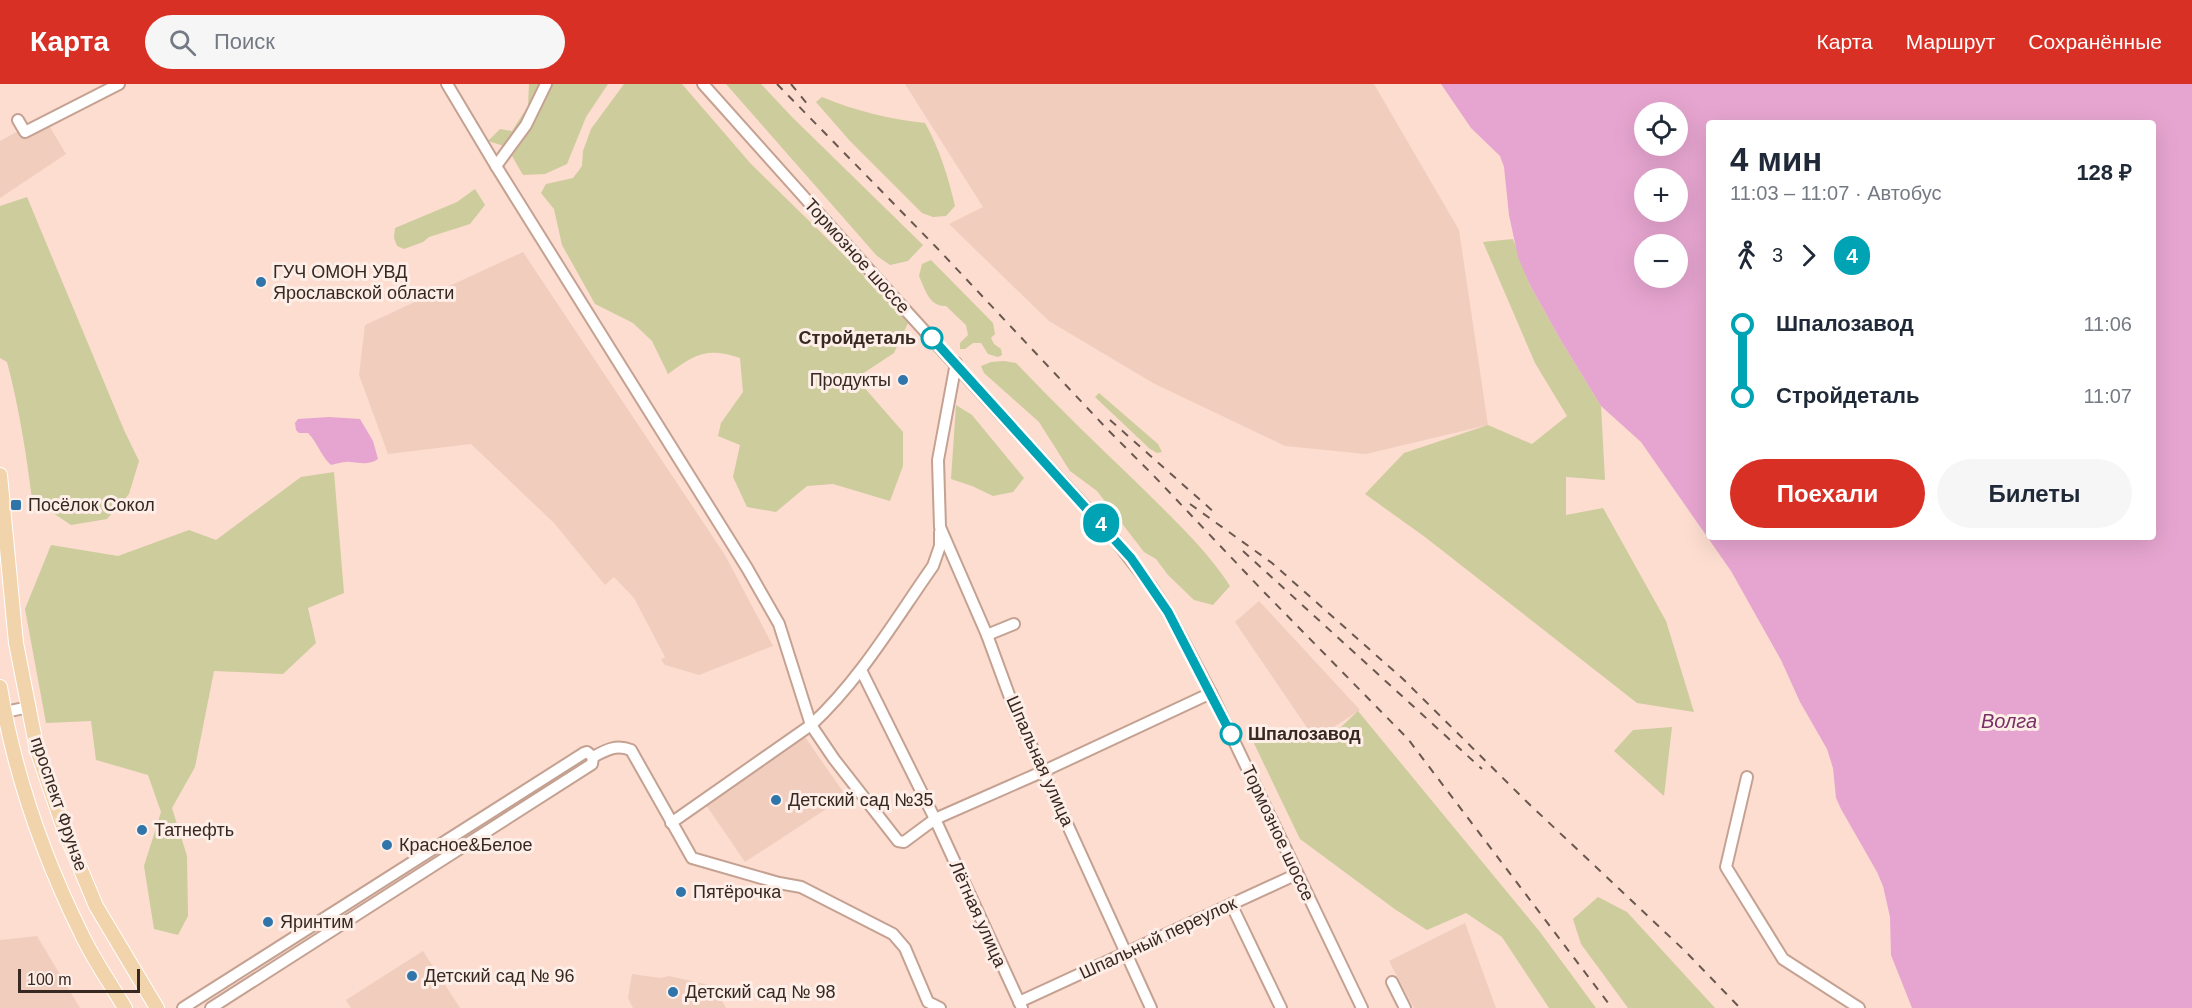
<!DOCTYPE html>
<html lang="ru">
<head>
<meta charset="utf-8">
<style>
  :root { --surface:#fff; --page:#f6f6f7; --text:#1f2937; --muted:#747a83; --accent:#d93025 }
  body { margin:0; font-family:Arial,sans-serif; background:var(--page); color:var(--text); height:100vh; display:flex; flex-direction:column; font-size:22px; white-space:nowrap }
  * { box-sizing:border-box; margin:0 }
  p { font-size:20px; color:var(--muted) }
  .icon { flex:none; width:33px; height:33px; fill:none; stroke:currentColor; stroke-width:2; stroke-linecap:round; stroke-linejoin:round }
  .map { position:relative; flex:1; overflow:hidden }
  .details { position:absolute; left:1706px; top:36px; width:450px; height:420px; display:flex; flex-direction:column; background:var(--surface); border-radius:6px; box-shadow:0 6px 24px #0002 }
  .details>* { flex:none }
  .badge { padding:0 12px; border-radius:20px; font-size:21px; line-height:39px }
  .tools { position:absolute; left:1634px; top:18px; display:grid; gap:12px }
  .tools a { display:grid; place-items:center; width:54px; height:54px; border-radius:50%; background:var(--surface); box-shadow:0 6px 24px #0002; font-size:30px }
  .scale { position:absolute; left:18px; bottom:15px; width:122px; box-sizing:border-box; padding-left:6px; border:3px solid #372822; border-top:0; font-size:16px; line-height:21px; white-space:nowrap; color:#372822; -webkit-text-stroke:4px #feeee8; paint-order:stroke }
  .map>.badge { position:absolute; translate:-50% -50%; box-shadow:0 0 0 3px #fff }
  .legs { display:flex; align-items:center; gap:9px; height:66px; padding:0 24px; font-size:20px }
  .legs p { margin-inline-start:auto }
  .headline { display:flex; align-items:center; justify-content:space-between; height:102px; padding:0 24px }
  h1 { font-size:33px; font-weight:600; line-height:45px }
  .cta { display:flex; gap:12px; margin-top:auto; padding:12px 24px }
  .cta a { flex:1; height:69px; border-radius:36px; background:var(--accent); color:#fff; font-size:24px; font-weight:600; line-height:69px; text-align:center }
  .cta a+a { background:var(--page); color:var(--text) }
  ul { padding:0 24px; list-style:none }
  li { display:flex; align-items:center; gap:21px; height:72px; font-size:22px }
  li i { display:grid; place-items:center; width:9px; height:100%; margin:0 8px; background:currentColor }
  li i::after { content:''; width:15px; height:15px; margin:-8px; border:4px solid; border-radius:50%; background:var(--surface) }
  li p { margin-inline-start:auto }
  li:first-child i { background:linear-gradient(#0000 50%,currentColor 0) }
  li:last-child i { background:linear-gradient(currentColor 50%,#0000 0) }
  header { display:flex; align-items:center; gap:36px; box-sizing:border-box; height:84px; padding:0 30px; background:var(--accent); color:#fff }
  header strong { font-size:28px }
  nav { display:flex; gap:33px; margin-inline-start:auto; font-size:21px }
  .search { width:420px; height:54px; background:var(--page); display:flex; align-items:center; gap:15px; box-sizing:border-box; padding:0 21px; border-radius:33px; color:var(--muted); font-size:22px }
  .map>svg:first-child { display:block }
  .built { fill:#f1cdbe }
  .green { fill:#cdcc9c }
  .water { fill:#e6a5d0; fill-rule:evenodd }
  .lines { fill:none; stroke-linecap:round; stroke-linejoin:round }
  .minor-casing { stroke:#c5a192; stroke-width:14 }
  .major-casing { stroke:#fff; stroke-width:16 }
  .minor { stroke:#fff; stroke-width:10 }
  .major { stroke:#f1d4ac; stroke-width:14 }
  .rail { stroke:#6a574f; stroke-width:2; stroke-dasharray:8 8; stroke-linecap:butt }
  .line-1-casing { stroke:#fff; stroke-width:14 }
  .line-1 { stroke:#00a3b4; stroke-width:9 }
  .poi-dot { fill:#2f75aa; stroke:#feeee8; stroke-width:2 }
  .stop-1-dot { fill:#fff; stroke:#00a3b4; stroke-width:3 }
  .labels { text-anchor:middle; stroke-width:6; stroke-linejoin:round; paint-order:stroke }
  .street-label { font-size:18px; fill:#372822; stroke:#feeee8 }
  .poi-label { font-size:18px; fill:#372822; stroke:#feeee8; text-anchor:start }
  .stop-label { font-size:18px; font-weight:bold; fill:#372822; stroke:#feeee8; text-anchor:end }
  .water-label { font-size:20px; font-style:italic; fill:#7a2f65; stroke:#feeee8 }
</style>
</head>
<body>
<header>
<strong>Карта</strong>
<div class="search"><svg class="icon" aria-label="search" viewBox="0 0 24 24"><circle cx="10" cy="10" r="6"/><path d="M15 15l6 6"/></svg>Поиск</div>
<nav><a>Карта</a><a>Маршрут</a><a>Сохранённые</a></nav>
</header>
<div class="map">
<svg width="2192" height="924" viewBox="0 0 2192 924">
  <rect width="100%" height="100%" fill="#fcddd0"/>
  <!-- built -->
  <g class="built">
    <polygon points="905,0 1374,0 1459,146 1488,341 1366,370 1285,362 1153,299 1049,237 949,140 983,123"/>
    <polygon points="44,33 66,70 0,114 0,57"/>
    <polygon points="523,168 725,471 773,562 699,591 665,581 661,576 665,573 634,514 614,493 605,501 554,439 471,360 388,370 359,291 365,241"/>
    <polygon points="1259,517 1360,626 1323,650 1312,651 1235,538"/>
    <polygon points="805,653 846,712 745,778 706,721"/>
    <polygon points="1465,839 1496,924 1414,924 1389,877"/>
    <polygon points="37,852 80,924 0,924 0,856"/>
    <polygon points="423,867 460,924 351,924 346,916"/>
    <polygon points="632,890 660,894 669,892 713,902 726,924 633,924 628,914"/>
  </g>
  <!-- green -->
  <g class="green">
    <polygon points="529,0 542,0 533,24 504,62 488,57 500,45 512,47 528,22"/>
    <polygon points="552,0 608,0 586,33 567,80 545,90 523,91 512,72 532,44"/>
    <path d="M624,0H682L751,80L848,175L908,239L894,269L856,294L903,348V382L890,417L833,400L807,402L776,428L747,423L733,393L740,361L718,352L721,339L743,308L740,274C707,263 695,270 668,290L652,257L633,239L595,220L562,161L554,125L541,109L546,100L573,94L582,82L583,67L591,45Z"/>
    <polygon points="726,0 761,0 792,33 923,161 908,177 890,181 877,172"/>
    <path d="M822,13C856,27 888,35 925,39C940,66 948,92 955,122L946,132L933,133L922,129L850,57L816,18Z"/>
    <polygon points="475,105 485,121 470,140 429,153 423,158 404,165 397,162 394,154 395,144 457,118"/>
    <path d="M27,113L124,346L139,377L129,410L107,435L71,441L32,415C26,368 19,323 7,278L0,274V122Z"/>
    <polygon points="1513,155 1530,201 1560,255 1601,322 1605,396 1566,393 1566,431 1603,424 1666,537 1694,628 1637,619 1425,453 1365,410 1404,369 1488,341 1532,360 1567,332 1535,279 1483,158"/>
    <path d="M931,176L993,239L995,250L991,254L994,260L1001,265L1002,271L998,273L988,270L981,259H973L965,265H960V259L968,251L966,241L946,222C929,223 925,205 919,192L922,180Z"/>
    <path d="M1004,277L1016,279C1054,319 1094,358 1134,396C1168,430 1204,462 1230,502L1213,521L1194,516L1168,491L1156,475L1144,468L1097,407L1070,387L1039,338L984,289L981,282L991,278Z"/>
    <polygon points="1099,309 1158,360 1162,368 1157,369 1150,365 1095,313"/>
    <polygon points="956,321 972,331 1024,394 1013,408 993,412 972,402 951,395"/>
    <polygon points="334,388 344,509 308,524 316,559 283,590 214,587 195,683 172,724 187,772 188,832 178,851 154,845 144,782 161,728 148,691 96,676 91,637 46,639 25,525 51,461 118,472 189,446 216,456 301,393"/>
    <polygon points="1358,627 1540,848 1596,924 1549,924 1502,853 1466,829 1427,846 1396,826 1300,755 1249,649 1287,645 1323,660"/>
    <polygon points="1672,643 1664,712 1614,667 1633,646"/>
    <polygon points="1598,813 1627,828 1715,924 1628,924 1581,860 1573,835"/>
  </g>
  <!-- water -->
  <g class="water">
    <path d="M1441,0H2192V924H1912L1891,871L1890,833L1883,802L1877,788L1841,725L1836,714L1833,684L1827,665L1800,618L1781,576L1731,487L1641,358L1601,322L1560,255L1530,201L1518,173L1509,131L1504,83L1500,72L1471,44ZM1644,28H1677V62H1644ZM1708,39H2152V453H1708ZM1644,94H1677V128H1644ZM1644,160H1677V194H1644Z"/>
    <path d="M329,333L360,335L373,357L378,375C370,381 360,379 350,378C344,377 337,380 331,381C321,372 317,358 308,349H299L296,346L295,339L298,335Z"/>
  </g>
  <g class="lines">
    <defs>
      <g id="minor">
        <polyline points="447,0 496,82 747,484 779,540 811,641 834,675 898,757 904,758 935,735 1044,687 1211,609"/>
        <polyline points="703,0 888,207 1112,452 1150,501 1168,528 1211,609 1362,924"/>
        <polyline points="18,36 25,48 119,0"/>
        <polyline points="496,82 526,41 546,0"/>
        <polyline points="956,279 938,376 940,443 987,551 1012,619 1151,924"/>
        <polyline points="987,551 1014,540"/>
        <polyline points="861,586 935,735 1022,924"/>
        <polyline points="0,629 29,623"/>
        <path d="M593,673C606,666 616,660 631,666L692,774L779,799L801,803L893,850L905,864L928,918L940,924"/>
        <polyline points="1747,693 1726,783 1783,875 1859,924"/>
        <path d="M671,739L811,641C860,596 895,536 933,482L940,462V448"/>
        <polyline points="1231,820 1281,924"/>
        <polyline points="1392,898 1405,924"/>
        <polyline points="1019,918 1297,790"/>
        <polyline points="183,924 584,669 587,668 593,673 592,680 211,924"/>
      </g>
      <g id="major">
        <polyline points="0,391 16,559 37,666 64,745 96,822 157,924"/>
        <path d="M0,603C14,688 43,772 81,849C93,875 110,899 125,924"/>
      </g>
    </defs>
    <!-- minor casing -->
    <use href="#minor" class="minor-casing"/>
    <!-- major casing -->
    <use href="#major" class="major-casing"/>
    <!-- minor -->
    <use href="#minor" class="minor"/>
    <!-- major -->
    <use href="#major" class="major"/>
    <!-- rail -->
    <g class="rail">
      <polyline points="777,0 937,164 1108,346 1154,392 1262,506 1408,655 1612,924"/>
      <polyline points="791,0 808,21"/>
      <polyline points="1110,336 1215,429"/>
      <polyline points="1190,420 1272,479 1403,595 1527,718 1685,867 1740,924"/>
      <polyline points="1243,467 1482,685"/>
    </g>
  </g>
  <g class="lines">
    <defs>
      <polyline id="line-1" points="932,254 1131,474 1168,528 1231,650"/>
    </defs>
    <!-- line-1 casing -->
    <use href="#line-1" class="line-1-casing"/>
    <!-- line-1 -->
    <use href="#line-1" class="line-1"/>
  </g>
  <!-- markers -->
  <g class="poi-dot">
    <circle cx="261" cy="198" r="6"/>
    <circle cx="903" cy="296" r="6"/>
    <rect x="10" y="415" width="12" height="12" rx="3"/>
    <circle cx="776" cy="716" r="6"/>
    <circle cx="142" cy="746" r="6"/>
    <circle cx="387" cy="761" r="6"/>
    <circle cx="681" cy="808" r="6"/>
    <circle cx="268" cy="838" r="6"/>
    <circle cx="412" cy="892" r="6"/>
    <circle cx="673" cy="908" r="6"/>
  </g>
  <g class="stop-1-dot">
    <circle cx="932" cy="254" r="10"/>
    <circle cx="1231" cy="650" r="10"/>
  </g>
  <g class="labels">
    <!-- street labels -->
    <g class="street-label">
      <text transform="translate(857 172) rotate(48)" y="6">Тормозное шоссе</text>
      <text transform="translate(1040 677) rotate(66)" y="6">Шпальная улица</text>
      <text transform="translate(59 720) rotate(71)" y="6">проспект Фрунзе</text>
      <text transform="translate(1278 749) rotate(65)" y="6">Тормозное шоссе</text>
      <text transform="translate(978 830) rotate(66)" y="6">Лётная улица</text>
      <text transform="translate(1158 854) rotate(-25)" y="6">Шпальный переулок</text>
    </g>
    <!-- poi labels -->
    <g class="poi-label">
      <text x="273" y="194">ГУЧ ОМОН УВД<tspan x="273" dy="21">Ярославской области</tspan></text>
      <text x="891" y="302" text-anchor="end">Продукты</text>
      <text x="28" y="427">Посёлок Сокол</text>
      <text x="788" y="722">Детский сад №35</text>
      <text x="154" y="752">Татнефть</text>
      <text x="399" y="767">Красное&amp;Белое</text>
      <text x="693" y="814">Пятёрочка</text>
      <text x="280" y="844">Яринтим</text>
      <text x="424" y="898">Детский сад № 96</text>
      <text x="685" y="914">Детский сад № 98</text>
    </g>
    <!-- stop labels -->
    <g class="stop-label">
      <text x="916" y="260">Стройдеталь</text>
      <text x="1248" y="656" text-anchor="start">Шпалозавод</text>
    </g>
    <!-- water labels -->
    <g class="water-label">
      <text x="2009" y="644">Волга</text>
    </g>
  </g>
</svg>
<div class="tools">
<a><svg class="icon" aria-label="locate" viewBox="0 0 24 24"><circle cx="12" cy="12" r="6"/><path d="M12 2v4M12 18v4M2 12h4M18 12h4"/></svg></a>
<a>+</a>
<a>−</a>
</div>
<div class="scale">100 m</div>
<b class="badge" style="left:1101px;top:439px;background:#00a3b4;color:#fff">4</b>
<section class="details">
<div class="headline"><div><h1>4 мин</h1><p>11:03 – 11:07 · Автобус</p></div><b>128 ₽</b></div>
<div class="legs"><svg class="icon" aria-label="walk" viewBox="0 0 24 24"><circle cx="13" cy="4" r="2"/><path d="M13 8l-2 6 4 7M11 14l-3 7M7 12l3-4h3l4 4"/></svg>3<svg class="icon" aria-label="forward" viewBox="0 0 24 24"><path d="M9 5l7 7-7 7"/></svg><b class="badge" style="background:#00a3b4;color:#fff">4</b></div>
<ul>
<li><i style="color:#00a3b4"></i><b>Шпалозавод</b><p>11:06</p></li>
<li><i style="color:#00a3b4"></i><b>Стройдеталь</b><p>11:07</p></li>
</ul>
<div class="cta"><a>Поехали</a><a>Билеты</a></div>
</section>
</div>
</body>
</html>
